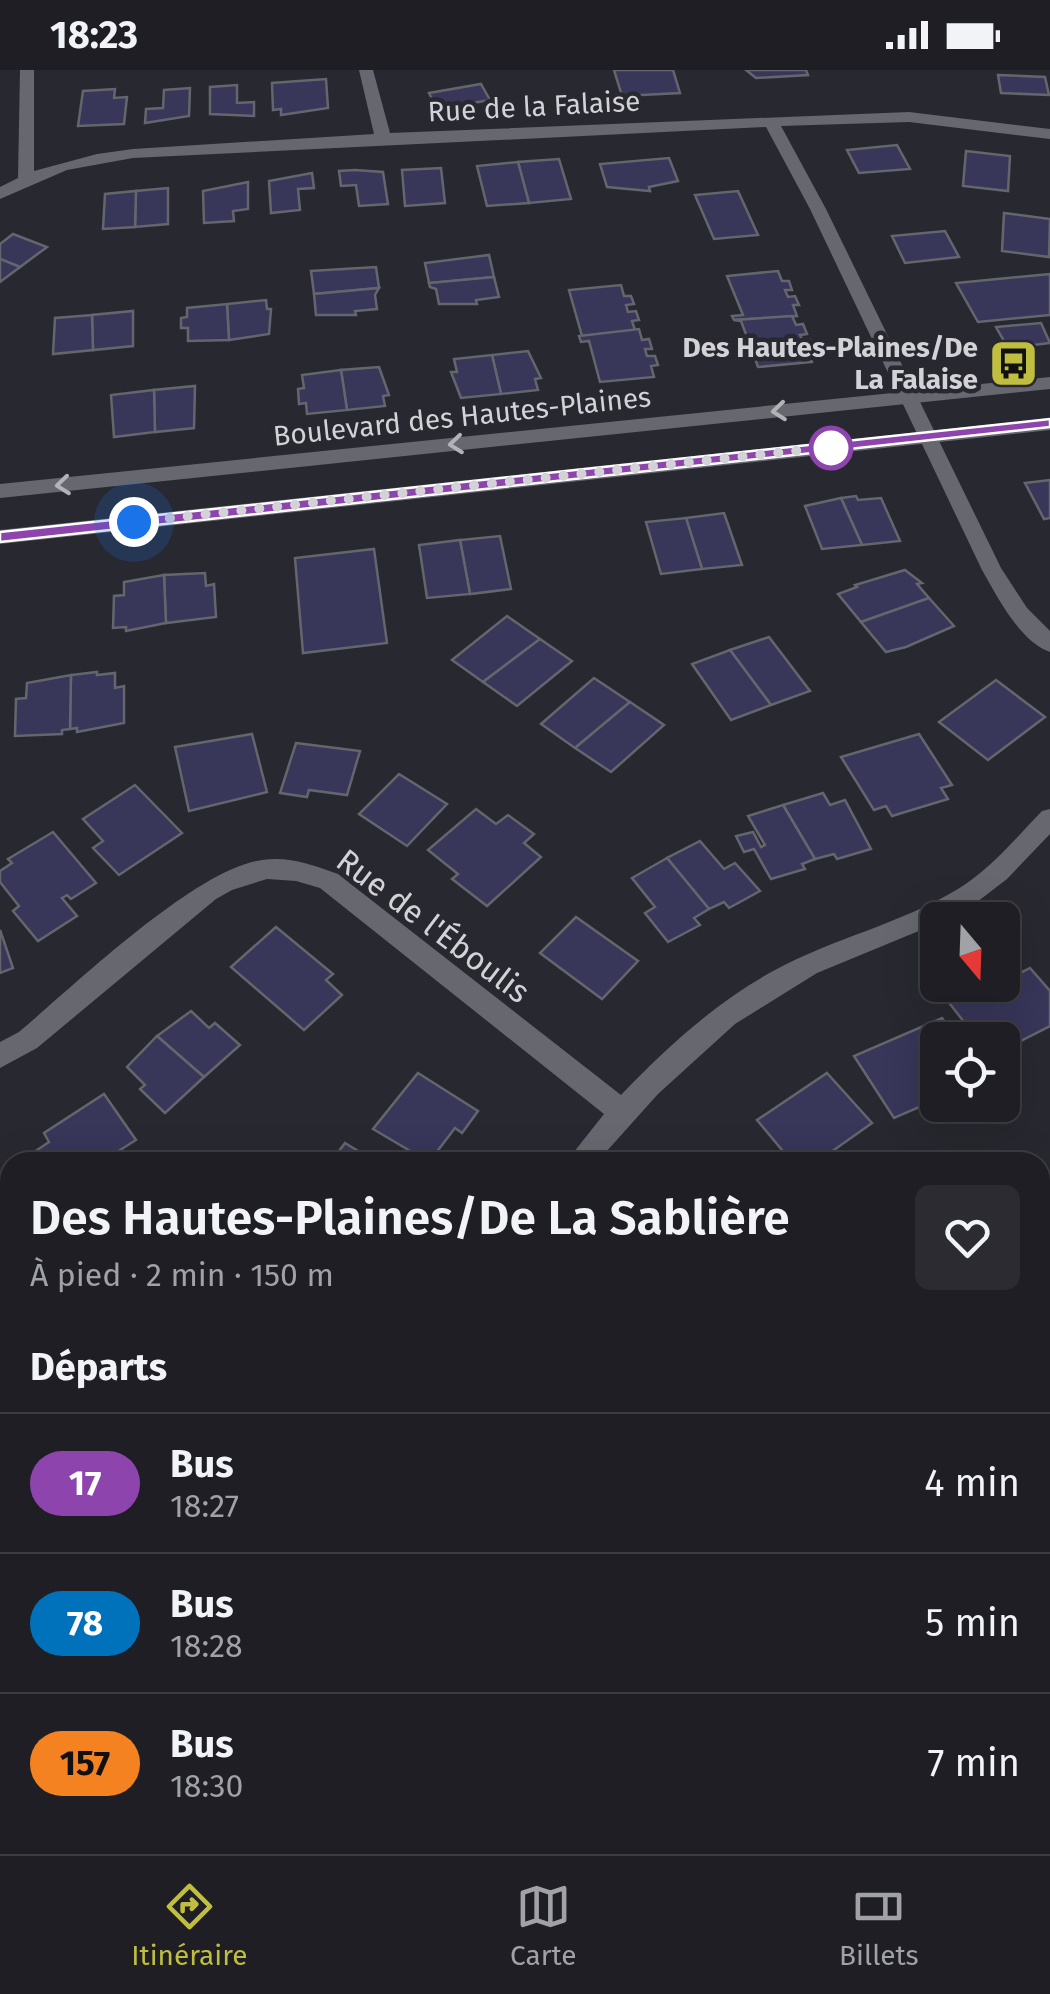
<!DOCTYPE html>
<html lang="fr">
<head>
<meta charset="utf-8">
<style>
  :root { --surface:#1e1e24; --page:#2b2b31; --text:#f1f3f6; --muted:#a1a2a6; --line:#3c3c41; --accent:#bfbe41 }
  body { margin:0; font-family:"Fira Sans",sans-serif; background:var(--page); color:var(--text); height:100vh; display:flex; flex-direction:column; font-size:38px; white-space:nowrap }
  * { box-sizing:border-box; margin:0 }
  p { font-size:32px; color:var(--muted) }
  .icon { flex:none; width:55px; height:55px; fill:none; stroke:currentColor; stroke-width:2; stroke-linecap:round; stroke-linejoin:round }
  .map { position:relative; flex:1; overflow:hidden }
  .drawer { position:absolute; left:0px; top:1082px; width:1050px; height:702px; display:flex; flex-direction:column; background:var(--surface); border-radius:30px 30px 0 0; box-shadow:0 10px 40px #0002,0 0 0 2px var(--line) }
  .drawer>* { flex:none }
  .badge { padding:0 20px; border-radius:32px; font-size:35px; line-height:65px }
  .needle { width:65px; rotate:161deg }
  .tools { position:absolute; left:920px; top:832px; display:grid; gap:20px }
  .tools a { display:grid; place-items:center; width:100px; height:100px; border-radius:15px; background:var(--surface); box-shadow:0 10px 40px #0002,0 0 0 2px var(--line); font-size:50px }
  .you { position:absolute; width:50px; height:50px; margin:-25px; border:8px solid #fff; border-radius:50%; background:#1a73e8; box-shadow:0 0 0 15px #1a73e833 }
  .map>.badge { position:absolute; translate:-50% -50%; box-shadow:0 0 0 5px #fff }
  h2 { padding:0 30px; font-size:38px; line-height:90px }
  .round { display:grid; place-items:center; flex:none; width:105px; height:105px; border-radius:15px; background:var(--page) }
  .head { display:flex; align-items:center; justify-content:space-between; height:170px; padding:0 30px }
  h1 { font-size:48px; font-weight:600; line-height:75px }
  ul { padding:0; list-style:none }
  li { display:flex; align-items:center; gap:30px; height:140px; padding:0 30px; border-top:2px solid var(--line) }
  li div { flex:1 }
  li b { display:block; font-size:38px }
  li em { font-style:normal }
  li .badge { min-width:110px; font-weight:700; text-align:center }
  .status { display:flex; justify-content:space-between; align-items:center; height:70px; padding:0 50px; background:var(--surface); direction:ltr }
  .status svg { height:28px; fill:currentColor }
  .dock { display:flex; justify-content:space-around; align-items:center; height:140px; border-top:2px solid var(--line); background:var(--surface); font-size:28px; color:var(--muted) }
  .dock a { display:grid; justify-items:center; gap:5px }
  .dock .on { color:var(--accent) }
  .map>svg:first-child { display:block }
  .green { fill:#424321 }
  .building { fill:#383659; stroke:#64656d; stroke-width:2.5 }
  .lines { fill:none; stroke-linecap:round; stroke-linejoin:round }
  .street { fill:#67676f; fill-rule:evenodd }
  .secondary { fill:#67676f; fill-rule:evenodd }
  .oneway { stroke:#b2b2b8 }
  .line { fill:#8e44ad; stroke:#fff; stroke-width:2.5 }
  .walk { stroke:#d2d2d7; stroke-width:10; stroke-dasharray:0 18 }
  .stop-dot { fill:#fff; stroke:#8e44ad; stroke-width:5 }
  .labels { text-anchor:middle; stroke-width:9; stroke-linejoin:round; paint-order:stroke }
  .far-street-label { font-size:28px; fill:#d2d2d7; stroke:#282830 }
  .far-poi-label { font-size:28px; font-weight:bold; fill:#d2d2d7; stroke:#282830; text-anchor:end }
  .street-label { font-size:32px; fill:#d2d2d7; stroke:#282830 }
</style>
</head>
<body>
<div class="status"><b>18:23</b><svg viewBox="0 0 49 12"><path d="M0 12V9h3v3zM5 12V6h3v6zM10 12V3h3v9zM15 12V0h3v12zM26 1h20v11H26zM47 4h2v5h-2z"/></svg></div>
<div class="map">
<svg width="1050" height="1784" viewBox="0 0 1050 1784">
  <rect width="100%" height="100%" fill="#282830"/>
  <!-- green -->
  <polygon class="green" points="1050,1110 1050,1784 753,1784 751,1775 1040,1775 1040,1117"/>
  <!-- building -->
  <g class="building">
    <polygon points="614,0 673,0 680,23 622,26"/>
    <polygon points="746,0 806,0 808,5 756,8"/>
    <polygon points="998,5 1045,7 1049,25 1001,23"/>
    <polygon points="326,9 328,38 281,45 281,39 273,40 272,13"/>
    <polygon points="481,14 490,30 437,39 429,23"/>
    <polygon points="237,15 237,33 254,32 254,46 210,44 210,17"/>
    <polygon points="190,18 189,46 145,53 146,39 163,38 164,20"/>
    <polygon points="115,19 114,28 127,27 124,54 78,56 83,21"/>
    <polygon points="897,75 910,99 859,103 847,80"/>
    <polygon points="966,81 1010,86 1008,121 963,116"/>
    <polygon points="669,88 678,111 649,117 650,121 607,117 600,94"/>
    <polygon points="559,89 571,129 529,133 518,92"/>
    <polygon points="518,92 529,133 487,136 477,96"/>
    <polygon points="441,98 445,133 405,136 402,100"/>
    <polygon points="355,100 383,102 388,134 359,136 356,115 341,116 339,101"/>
    <polygon points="312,103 314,118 298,119 300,140 271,143 269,111"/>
    <polygon points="248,112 248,139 233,141 234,151 204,153 203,121"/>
    <polygon points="168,118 168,154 135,157 136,121"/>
    <polygon points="136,121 135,157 103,159 105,124"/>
    <polygon points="738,121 758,165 714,169 695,125"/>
    <polygon points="1004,143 1050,149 1049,187 1002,181"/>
    <polygon points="945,161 959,187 905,193 892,166"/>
    <polygon points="13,164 47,177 20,197 0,189 0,174"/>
    <polygon points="489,185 494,207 429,213 425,193"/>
    <polygon points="0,189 20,197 0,212"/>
    <polygon points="376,197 379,218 314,224 311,201"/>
    <polygon points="778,201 782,211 789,211 792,220 785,220 788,227 795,226 799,235 793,235 797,246 734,250 732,246 743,245 727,206"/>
    <polygon points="1050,204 1050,245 978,252 956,213"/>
    <polygon points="494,207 499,227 476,230 477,234 439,234 436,219 430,217 429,213"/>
    <polygon points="621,215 624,226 631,226 634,234 626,235 628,242 636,241 639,250 632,251 635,260 582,266 569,220"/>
    <polygon points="379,218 375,225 377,239 355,241 356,245 316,245 314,224"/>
    <polygon points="266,230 267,239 271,239 269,264 229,270 227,234"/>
    <polygon points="227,234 229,270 188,271 188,258 181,258 181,248 187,247 187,238"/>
    <polygon points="133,241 133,276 93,280 92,245"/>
    <polygon points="92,245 93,280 53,284 55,248"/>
    <polygon points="792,246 796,255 803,254 807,264 800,265 803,271 810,270 813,280 808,280 812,292 758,297 741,251 734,250"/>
    <polygon points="1041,253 1050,273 1008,278 996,257"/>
    <polygon points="639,259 642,270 649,269 652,279 645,279 647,286 655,286 658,295 651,296 654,307 600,312 589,271 581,272 579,266"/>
    <polygon points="528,281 541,308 535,309 538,320 501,324 492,285"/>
    <polygon points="492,285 501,324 461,328 451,302 457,302 454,289"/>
    <polygon points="379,297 389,325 383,326 385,336 347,340 341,300"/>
    <polygon points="341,300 347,340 307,344 306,333 299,334 298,319 304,318 302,305"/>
    <polygon points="195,316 194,358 155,362 154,320"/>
    <polygon points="154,320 155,362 114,367 111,325"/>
    <polygon points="1050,410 1050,448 1044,449 1025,413"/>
    <polygon points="856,426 858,430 881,428 900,471 862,475 841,428"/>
    <polygon points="841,428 862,475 822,479 805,436"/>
    <polygon points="724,443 742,495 702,499 686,448"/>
    <polygon points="686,448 702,499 661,504 646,452"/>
    <polygon points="500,466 511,519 470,524 460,470"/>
    <polygon points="460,470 470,524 427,528 419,475"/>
    <polygon points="374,479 387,573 303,583 295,488"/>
    <polygon points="905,500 922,513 917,514 929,528 861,552 838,524 857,517 855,515"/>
    <polygon points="205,503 206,516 214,514 216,547 166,553 164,505"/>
    <polygon points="164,505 166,553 126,561 126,557 113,558 114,526 124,525 124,512"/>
    <polygon points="929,528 954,556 906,577 886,582 861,552"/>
    <polygon points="507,546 540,569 483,612 452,590"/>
    <polygon points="769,567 810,621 771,635 730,580"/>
    <polygon points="540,569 572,591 517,636 483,612"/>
    <polygon points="730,580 771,635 731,650 692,594"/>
    <polygon points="97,602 97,605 115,603 115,618 124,616 124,653 77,662 77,658 70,659 71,605"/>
    <polygon points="71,605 70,659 62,660 62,664 15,666 16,629 26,628 27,613"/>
    <polygon points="594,608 630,632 575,678 541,654"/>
    <polygon points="996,610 1045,647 988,690 939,652"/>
    <polygon points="630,632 664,655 611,702 575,678"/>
    <polygon points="252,664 267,722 189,741 175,677"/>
    <polygon points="919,664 952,715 941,718 948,729 892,746 886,736 874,740 841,687"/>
    <polygon points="296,673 360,681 347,725 309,720 307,727 280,723"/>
    <polygon points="399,704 447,734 407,776 359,744"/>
    <polygon points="135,715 182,763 119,805 93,778 103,771 83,749"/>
    <polygon points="823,723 830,735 845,730 871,779 837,789 834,784 815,789 783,735"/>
    <polygon points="783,735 815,789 802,794 805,799 771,809 754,779 744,782 736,766 753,762 761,777 765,775 748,746"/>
    <polygon points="476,739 496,754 508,745 534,764 524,773 541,787 487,836 452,809 458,804 428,780"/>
    <polygon points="53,762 96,813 71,829 67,825 62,828 77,846 38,871 13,841 19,836 0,812 0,801 12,793 8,789"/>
    <polygon points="700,771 724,799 735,793 760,821 729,838 724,832 709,839 667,788"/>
    <polygon points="667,788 709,839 694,848 700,855 668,872 645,843 655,837 632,808"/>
    <polygon points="576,847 638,891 602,929 540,883"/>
    <polygon points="276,857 333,904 326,910 342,925 304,960 231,897"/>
    <polygon points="0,860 13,898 0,903"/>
    <polygon points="1030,898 1050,921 1050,956 1009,977 1002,970 978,970 950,934 986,915 1002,915 1002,906 1008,903 1012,907"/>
    <polygon points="191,941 209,958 215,953 240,975 204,1007 157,966"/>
    <polygon points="942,948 957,970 938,970 938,1029 894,1048 854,986"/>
    <polygon points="157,966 204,1007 165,1043 140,1019 145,1015 127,997"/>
    <polygon points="418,1003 478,1041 462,1063 455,1058 429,1092 373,1059"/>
    <polygon points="827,1003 872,1053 817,1092 792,1092 757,1050"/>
    <polygon points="104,1024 136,1070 101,1092 45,1092 37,1080 49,1072 44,1063"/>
    <polygon points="345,1073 376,1092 331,1092"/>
    <polygon points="10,1100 10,1156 0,1159 0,1103"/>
    <polygon points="10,1425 10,1507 0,1509 1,1426"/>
  </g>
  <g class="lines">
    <!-- street -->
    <g class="street">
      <path d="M20,0H34V101L97,84L133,79L374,64L359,0H373L390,63L909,42L1050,59V69L909,52L781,56L826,139L1001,498L1027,538L1050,561V582C1020,572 997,526 982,500L810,139L766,57L133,88L67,100L0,129V117L18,108Z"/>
      <path d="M1050,739V764L1007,809L977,832L926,858L817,903L735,954L658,1024L597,1092H566L604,1044L320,818L296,811L267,809L232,820L216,829L37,978L0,998V972L19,962C75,915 195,799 262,790C289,786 313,795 338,804L621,1025C667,977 716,932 775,900C834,868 900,854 958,819C991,799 1015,769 1042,741Z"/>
      <polygon points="10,1652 10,1686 0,1689 0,1655"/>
      <polygon points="324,1775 362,1775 366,1784 328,1784"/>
    </g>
    <!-- secondary -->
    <g class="secondary">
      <polygon points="1050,307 1050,319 0,428 0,414"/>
      <polygon points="1050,348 1050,360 0,474 0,460"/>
    </g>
  </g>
  <!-- one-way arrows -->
  <defs><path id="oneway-chevron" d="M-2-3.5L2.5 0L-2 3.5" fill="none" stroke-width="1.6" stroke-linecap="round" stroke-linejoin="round" transform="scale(2.5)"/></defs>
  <g class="oneway">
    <use href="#oneway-chevron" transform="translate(779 341) rotate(174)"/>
    <use href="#oneway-chevron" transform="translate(456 374) rotate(174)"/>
    <use href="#oneway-chevron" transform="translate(63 415) rotate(174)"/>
  </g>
  <!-- line -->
  <polygon class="line" points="1050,349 1050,357 0,472 0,462"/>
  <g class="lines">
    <!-- walk -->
    <polyline class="walk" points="134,452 841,376 831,378"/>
  </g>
  <!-- icons -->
  <defs>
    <symbol id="bus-square" viewBox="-11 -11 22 22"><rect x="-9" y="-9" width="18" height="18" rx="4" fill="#bfbe41" stroke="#282830"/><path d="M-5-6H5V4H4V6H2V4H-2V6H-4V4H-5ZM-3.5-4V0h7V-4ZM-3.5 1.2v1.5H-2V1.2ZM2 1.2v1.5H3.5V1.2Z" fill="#111"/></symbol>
  </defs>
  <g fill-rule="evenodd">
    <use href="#bus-square" x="986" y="266" width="55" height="55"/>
  </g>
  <!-- markers -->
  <circle class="stop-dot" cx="831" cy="378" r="20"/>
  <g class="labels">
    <!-- far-street labels -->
    <g class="far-street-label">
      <text transform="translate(534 36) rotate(-3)" y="10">Rue de la Falaise</text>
      <text transform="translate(462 346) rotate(-6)" y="10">Boulevard des Hautes-Plaines</text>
    </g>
    <!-- far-poi labels -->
    <g class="far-poi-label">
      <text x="978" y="287">Des Hautes-Plaines/De<tspan x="978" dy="32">La Falaise</tspan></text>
    </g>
    <!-- street labels -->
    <g class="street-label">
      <text transform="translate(433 856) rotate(37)" y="11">Rue de l'Éboulis</text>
    </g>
  </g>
</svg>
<div class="tools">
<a><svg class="needle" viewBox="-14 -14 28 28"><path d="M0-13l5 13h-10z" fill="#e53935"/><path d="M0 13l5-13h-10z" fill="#a1a2a6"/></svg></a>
<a><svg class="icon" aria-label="locate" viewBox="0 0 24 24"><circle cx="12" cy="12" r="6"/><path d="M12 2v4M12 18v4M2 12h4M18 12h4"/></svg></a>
</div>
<div class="you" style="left:134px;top:452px"></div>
<section class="drawer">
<div class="head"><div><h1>Des Hautes-Plaines/De La Sablière</h1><p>À pied · 2 min · 150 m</p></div><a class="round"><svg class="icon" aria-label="heart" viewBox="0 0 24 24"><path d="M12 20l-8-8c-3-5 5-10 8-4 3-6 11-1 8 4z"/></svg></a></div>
<h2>Départs</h2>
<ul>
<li><span class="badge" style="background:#8e44ad;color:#fff">17</span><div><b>Bus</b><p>18:27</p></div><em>4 min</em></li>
<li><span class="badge" style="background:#0072bc;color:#fff">78</span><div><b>Bus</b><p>18:28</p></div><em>5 min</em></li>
<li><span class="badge" style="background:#f58220;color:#111">157</span><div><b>Bus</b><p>18:30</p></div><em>7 min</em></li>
</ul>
</section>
</div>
<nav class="dock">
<a class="on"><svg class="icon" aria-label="directions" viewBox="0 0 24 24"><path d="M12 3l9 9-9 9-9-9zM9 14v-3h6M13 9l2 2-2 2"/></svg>Itinéraire</a>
<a><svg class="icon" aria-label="map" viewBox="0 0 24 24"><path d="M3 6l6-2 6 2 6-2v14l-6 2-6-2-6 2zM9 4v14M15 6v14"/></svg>Carte</a>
<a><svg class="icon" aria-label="tickets" viewBox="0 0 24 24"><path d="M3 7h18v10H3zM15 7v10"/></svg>Billets</a>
</nav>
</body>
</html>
